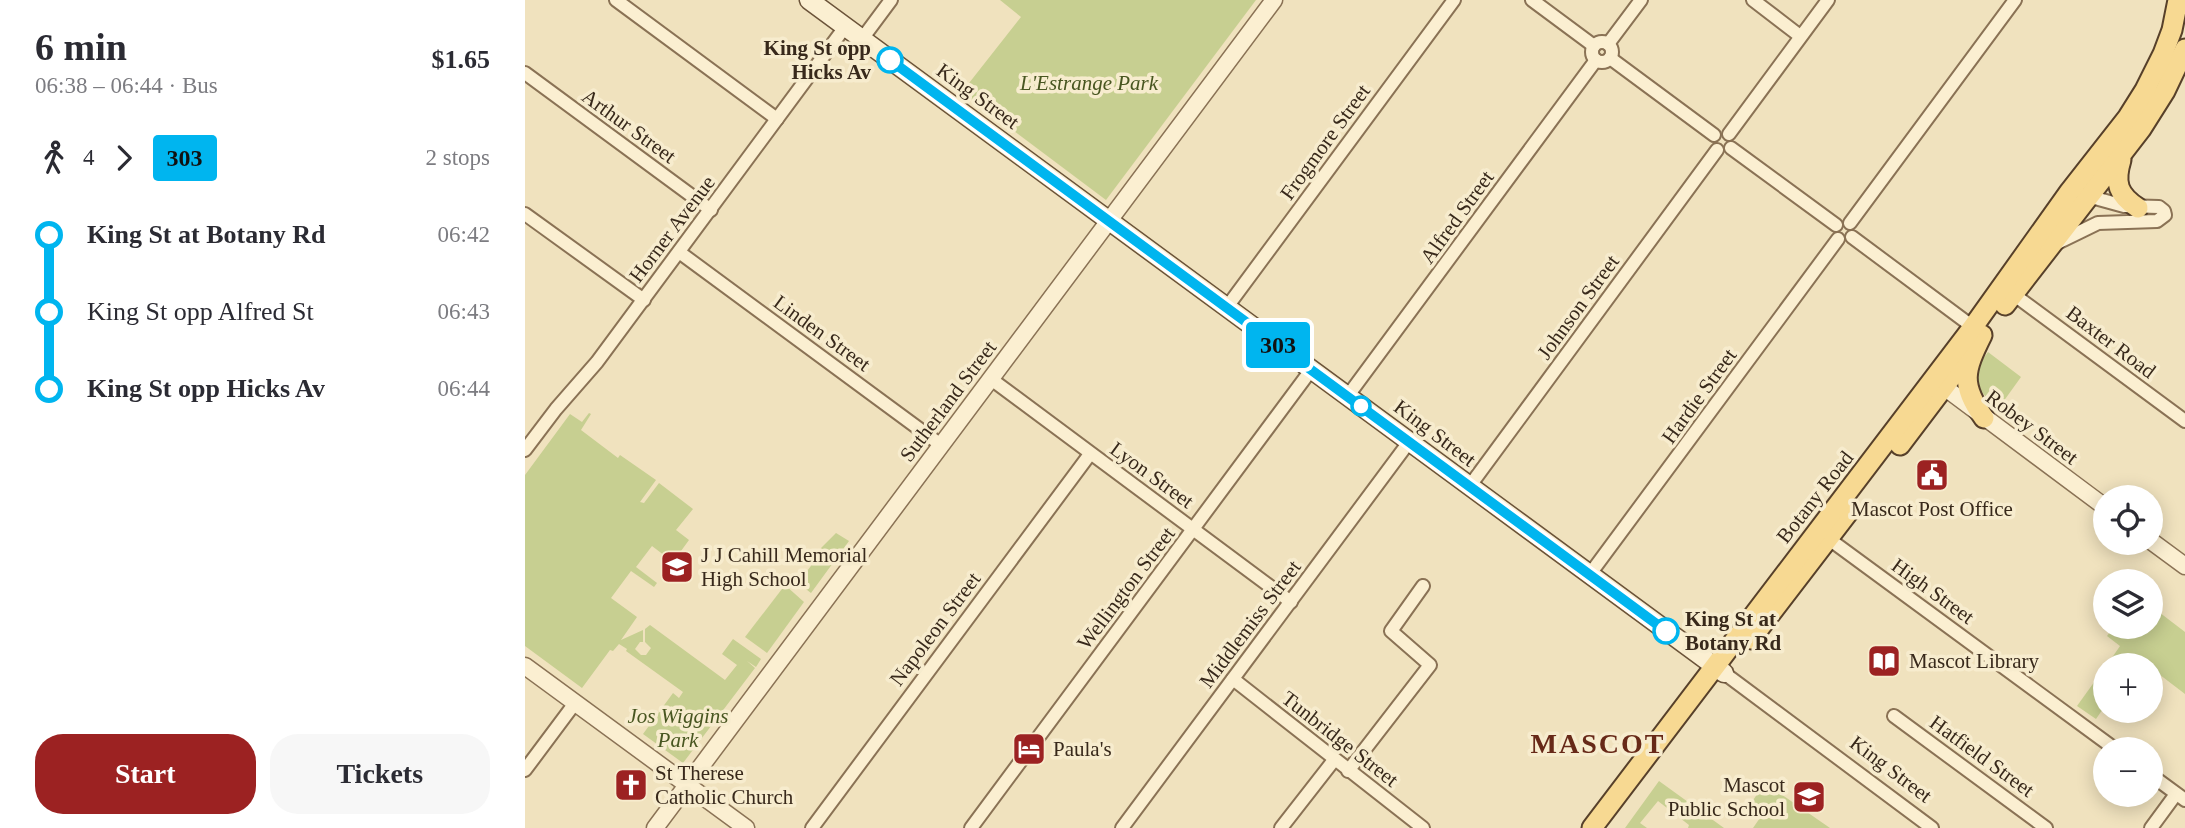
<!DOCTYPE html>
<html lang="en">
<head>
<meta charset="utf-8">
<style>
  :root { --surface:#fff; --page:#f7f7f7; --text:#2b2b33; --muted:#7c7c81; --accent:#9c2222 }
  body { margin:0; font-family:"Times New Roman",serif; background:var(--page); color:var(--text); height:100vh; display:flex; flex-direction:column; font-size:26px; white-space:nowrap }
  * { box-sizing:border-box; margin:0 }
  p { font-size:23px; color:var(--muted) }
  .icon { flex:none; width:38px; height:38px; fill:none; stroke:currentColor; stroke-width:2; stroke-linecap:round; stroke-linejoin:round }
  .map { position:relative; flex:1; overflow:hidden }
  .panel { display:flex; flex-direction:column; background:var(--surface); width:525px }
  .panel>* { flex:none }
  .badge { padding:0 14px; border-radius:5px; font-size:24px; line-height:46px }
  .tools { position:absolute; left:1568px; top:485px; display:grid; gap:14px }
  .tools a { display:grid; place-items:center; width:70px; height:70px; border-radius:50%; background:var(--surface); box-shadow:0 4px 18px #0003; font-size:35px }
  .map>.badge { position:absolute; translate:-50% -50%; box-shadow:0 0 0 4px #fff }
  .legs { display:flex; align-items:center; gap:10px; height:77px; padding:0 35px; font-size:23px }
  .legs p { margin-inline-start:auto }
  .summary { display:flex; align-items:center; justify-content:space-between; height:119px; padding:0 35px }
  h1 { font-size:38px; font-weight:700; line-height:52px }
  .primary-button { display:flex; gap:14px; margin-top:auto; padding:14px 35px }
  .primary-button a { flex:1; height:80px; border-radius:28px; background:var(--accent); color:#fff; font-size:28px; font-weight:700; line-height:80px; text-align:center }
  .primary-button a+a { background:var(--page); color:var(--text) }
  ul { padding:0 35px; list-style:none }
  li { display:flex; align-items:center; gap:24px; height:77px; font-size:26px }
  li i { display:grid; place-items:center; width:10px; height:100%; margin:0 9px; background:currentColor }
  li i::after { content:''; width:18px; height:18px; margin:-9px; border:5px solid; border-radius:50%; background:var(--surface) }
  li p { margin-inline-start:auto }
  li:first-child i { background:linear-gradient(#0000 50%,currentColor 0) }
  li:last-child i { background:linear-gradient(currentColor 50%,#0000 0) }
  main { display:flex; flex:1; min-height:0 }
  .map>svg:first-child { display:block }
  .green { fill:#c7cf91 }
  .lines { fill:none; stroke-linecap:round; stroke-linejoin:round }
  .minor-casing { stroke:#8a7255; stroke-width:16 }
  .tertiary-casing { stroke:#8a7255; stroke-width:19 }
  .secondary-casing { stroke:#6b5339; stroke-width:21 }
  .primary-casing { stroke:#57402a; stroke-width:23 }
  .minor { stroke:#fbefd1; stroke-width:12 }
  .tertiary { stroke:#fbefd1; stroke-width:16 }
  .secondary { stroke:#fbefd1; stroke-width:18 }
  .primary { stroke:#f7d992; stroke-width:19 }
  .line-1-casing { stroke:#fff; stroke-width:16 }
  .line-1 { stroke:#00b5ef; stroke-width:10 }
  .stop-1-dot { fill:#fff; stroke:#00b5ef; stroke-width:3.5 }
  .labels { text-anchor:middle; stroke-width:7; stroke-linejoin:round; paint-order:stroke }
  .stop-label { font-size:21px; font-weight:bold; fill:#38291b; stroke:#f7ecce; text-anchor:end }
  .park-label { font-size:21px; font-style:italic; fill:#485620; stroke:#f7ecce }
  .street-label { font-size:21px; fill:#38291b; stroke:#f7ecce }
  .poi-label { font-size:21px; fill:#38291b; stroke:#f7ecce; text-anchor:start }
  .district-label { font-size:28px; font-weight:bold; letter-spacing:2px; fill:#672918; stroke:#f7ecce }
</style>
</head>
<body>
<main>
<section class="panel">
<div class="summary"><div><h1>6 min</h1><p>06:38 – 06:44 · Bus</p></div><b>$1.65</b></div>
<div class="legs"><svg class="icon" aria-label="walk" viewBox="0 0 24 24"><circle cx="13" cy="4" r="2"/><path d="M13 8l-2 6 4 7M11 14l-3 7M7 12l3-4h3l4 4"/></svg>4<svg class="icon" aria-label="forward" viewBox="0 0 24 24"><path d="M9 5l7 7-7 7"/></svg><b class="badge" style="background:#00b5ef;color:#111">303</b><p>2 stops</p></div>
<ul>
<li><i style="color:#00b5ef"></i><b>King St at Botany Rd</b><p>06:42</p></li>
<li><i style="color:#00b5ef"></i><span>King St opp Alfred St</span><p>06:43</p></li>
<li><i style="color:#00b5ef"></i><b>King St opp Hicks Av</b><p>06:44</p></li>
</ul>
<div class="primary-button"><a>Start</a><a>Tickets</a></div>
</section>
<div class="map">
<svg width="1660" height="828" viewBox="0 0 1660 828">
  <rect width="100%" height="100%" fill="#f0e2be"/>
  <!-- green -->
  <g class="green">
    <polygon points="475,0 731,0 581,200 437,92 496,17"/>
    <path d="M1463,352L1496,377L1473,409C1464,401 1447,384 1450,371C1452,364 1459,358 1463,352Z"/>
    <polygon points="64,413 66,414 56,430 93,458 95,455 131,480 115,502 119,503 134,483 168,509 151,530 164,540 148,562 127,546 111,567 132,583 129,587 106,571 86,598 112,617 96,640 118,630 118,642 115,642 110,649 116,655 121,655 126,648 120,642 120,629 125,625 200,680 212,665 197,654 208,639 236,659 231,667 222,661 230,668 158,763 118,734 148,693 154,698 158,692 101,651 102,649 94,644 88,651 85,650 57,688 0,646 0,475 45,414 57,422"/>
    <polygon points="311,533 324,541 286,593 273,583 298,550 296,548"/>
    <polygon points="260,585 279,602 242,653 220,637"/>
    <polygon points="1626,606 1660,632 1660,694 1626,668 1626,665 1621,665 1614,660 1610,665 1582,665 1595,646 1582,636 1589,627 1626,626"/>
    <polygon points="1580,667 1580,706 1571,719 1552,706"/>
    <polygon points="1134,781 1199,828 1163,828 1164,825 1133,801 1115,823 1122,828 1100,828"/>
    <polygon points="1240,783 1305,828 1228,828 1239,812 1226,803"/>
  </g>
  <g class="lines">
    <defs>
      <g id="minor">
        <polyline points="91,0 252,119"/>
        <polyline points="1007,0 1069,46"/>
        <polyline points="1228,0 1275,36"/>
        <polyline points="337,39 366,0"/>
        <circle cx="1077" cy="52" r="10"/>
        <polyline points="1083,44 1116,0"/>
        <polyline points="1085,58 1189,135"/>
        <polyline points="0,73 186,210"/>
        <polyline points="1204,134 1303,0"/>
        <polyline points="1206,148 1311,225"/>
        <polyline points="0,214 119,300"/>
        <polyline points="1325,223 1490,0"/>
        <polyline points="1327,237 1448,327"/>
        <polyline points="1532,243 1573,223 1632,221 1640,215 1639,211 1634,207 1599,206 1559,195"/>
        <polyline points="154,252 416,445"/>
        <polyline points="1488,294 1660,421"/>
        <polyline points="702,307 929,0"/>
        <polyline points="466,379 766,602"/>
        <polyline points="822,397 1071,60"/>
        <polyline points="0,450 31,409 72,362 320,27"/>
        <polyline points="944,487 1192,150"/>
        <polyline points="1304,539 1590,749"/>
        <polyline points="1065,574 1313,239"/>
        <polyline points="1199,673 1407,828"/>
        <polyline points="708,679 898,828"/>
        <polyline points="1369,716 1521,828"/>
        <polyline points="0,770 50,703"/>
        <polyline points="823,771 905,665 866,631 898,586"/>
        <polyline points="1626,775 1660,800"/>
        <polyline points="287,828 565,454"/>
        <polyline points="446,828 786,370"/>
        <polyline points="597,828 884,442"/>
        <polyline points="756,828 809,760"/>
        <polyline points="1626,828 1651,794"/>
      </g>
      <g id="tertiary">
        <polyline points="1411,381 1580,507"/>
        <polyline points="1626,541 1660,566"/>
        <polyline points="0,666 221,828"/>
        <polyline points="130,828 749,0"/>
      </g>
      <polyline id="secondary" points="284,0 1199,673"/>
      <g id="primary">
        <path d="M1596,160C1589,183 1593,195 1613,208"/>
        <polyline points="1480,305 1616,129 1640,91 1660,49"/>
        <path d="M1457,335C1439,371 1435,384 1459,418"/>
        <polyline points="1375,445 1437,363"/>
        <polyline points="1226,639 1325,510"/>
        <polyline points="1067,828 1448,327 1545,191 1603,117 1620,90 1638,54 1647,30 1653,0"/>
      </g>
    </defs>
    <!-- minor casing -->
    <use href="#minor" class="minor-casing"/>
    <!-- tertiary casing -->
    <use href="#tertiary" class="tertiary-casing"/>
    <!-- secondary casing -->
    <use href="#secondary" class="secondary-casing"/>
    <!-- primary casing -->
    <use href="#primary" class="primary-casing"/>
    <!-- minor -->
    <use href="#minor" class="minor"/>
    <!-- tertiary -->
    <use href="#tertiary" class="tertiary"/>
    <!-- secondary -->
    <use href="#secondary" class="secondary"/>
    <!-- primary -->
    <use href="#primary" class="primary"/>
  </g>
  <g class="lines">
    <defs>
      <polyline id="line-1" points="365,60 1141,631"/>
    </defs>
    <!-- line-1 casing -->
    <use href="#line-1" class="line-1-casing"/>
    <!-- line-1 -->
    <use href="#line-1" class="line-1"/>
  </g>
  <!-- icons -->
  <defs>
    <symbol id="civic-square" viewBox="-11 -11 22 22"><rect x="-9" y="-9" width="18" height="18" rx="4" fill="#9c2222" stroke="#f7ecce"/><path d="M-.6-6.5H3V-4.5H.6V-3L4-1V1h2V6H-6V1h2V-1L-.6-3ZM-1.2 2.5V6h2.4V2.5Z" fill="#fff"/></symbol>
    <symbol id="school-square" viewBox="-11 -11 22 22"><rect x="-9" y="-9" width="18" height="18" rx="4" fill="#9c2222" stroke="#f7ecce"/><path d="M0-5L7-2L0 1L-7-2ZM-4 1L0 2.5L4 1V4Q0 6-4 4Z" fill="#fff"/></symbol>
    <symbol id="library-square" viewBox="-11 -11 22 22"><rect x="-9" y="-9" width="18" height="18" rx="4" fill="#9c2222" stroke="#f7ecce"/><path d="M-6-4Q-3-5.5-.7-3.5V5Q-3 3-6 4ZM6-4Q3-5.5 .7-3.5V5Q3 3 6 4Z" fill="#fff"/></symbol>
    <symbol id="hotel-square" viewBox="-11 -11 22 22"><rect x="-9" y="-9" width="18" height="18" rx="4" fill="#9c2222" stroke="#f7ecce"/><path d="M-6-4.5h1.5V1H6V5H4.5V3h-9V5H-6ZM-4 0a1.8 1.8 0 1 1 3.6 0ZM.5 0V-2.5h3Q6-2.5 6 0Z" fill="#fff"/></symbol>
    <symbol id="church-square" viewBox="-11 -11 22 22"><rect x="-9" y="-9" width="18" height="18" rx="4" fill="#9c2222" stroke="#f7ecce"/><path d="M-1.2-6h2.4v3.5h3.3v2.4h-3.3V6h-2.4V-.1h-3.3v-2.4h3.3Z" fill="#fff"/></symbol>
  </defs>
  <g fill-rule="evenodd">
    <use href="#civic-square" x="1388" y="456" width="38" height="38"/>
    <use href="#school-square" x="133" y="548" width="38" height="38"/>
    <use href="#library-square" x="1340" y="642" width="38" height="38"/>
    <use href="#hotel-square" x="485" y="730" width="38" height="38"/>
    <use href="#church-square" x="87" y="766" width="38" height="38"/>
    <use href="#school-square" x="1265" y="778" width="38" height="38"/>
  </g>
  <!-- markers -->
  <g class="stop-1-dot">
    <circle cx="365" cy="60" r="12"/>
    <circle cx="836" cy="406" r="9"/>
    <circle cx="1141" cy="631" r="12"/>
  </g>
  <g class="labels">
    <!-- stop labels -->
    <g class="stop-label">
      <text x="346" y="55">King St opp<tspan x="346" dy="24">Hicks Av</tspan></text>
      <text x="1160" y="626" text-anchor="start">King St at<tspan x="1160" dy="24">Botany Rd</tspan></text>
    </g>
    <!-- park labels -->
    <g class="park-label">
      <text x="564" y="90">L'Estrange Park</text>
      <text x="153" y="723">Jos Wiggins<tspan x="153" dy="24">Park</tspan></text>
    </g>
    <!-- street labels -->
    <g class="street-label">
      <text transform="translate(453 96) rotate(36)" y="7">King Street</text>
      <text transform="translate(104 126) rotate(36)" y="7">Arthur Street</text>
      <text transform="translate(800 142) rotate(-54)" y="7">Frogmore Street</text>
      <text transform="translate(932 217) rotate(-54)" y="7">Alfred Street</text>
      <text transform="translate(147 229) rotate(-53)" y="7">Horner Avenue</text>
      <text transform="translate(1053 307) rotate(-54)" y="7">Johnson Street</text>
      <text transform="translate(297 333) rotate(36)" y="7">Linden Street</text>
      <text transform="translate(1586 342) rotate(37)" y="7">Baxter Road</text>
      <text transform="translate(1174 396) rotate(-54)" y="7">Hardie Street</text>
      <text transform="translate(423 401) rotate(-53)" y="7">Sutherland Street</text>
      <text transform="translate(1507 427) rotate(37)" y="7">Robey Street</text>
      <text transform="translate(910 433) rotate(37)" y="7">King Street</text>
      <text transform="translate(627 475) rotate(36)" y="7">Lyon Street</text>
      <text transform="translate(1290 497) rotate(-52)" y="7">Botany Road</text>
      <text transform="translate(601 588) rotate(-53)" y="7">Wellington Street</text>
      <text transform="translate(1408 591) rotate(36)" y="7">High Street</text>
      <text transform="translate(725 624) rotate(-53)" y="7">Middlemiss Street</text>
      <text transform="translate(410 629) rotate(-53)" y="7">Napoleon Street</text>
      <text transform="translate(815 739) rotate(38)" y="7">Tunbridge Street</text>
      <text transform="translate(1457 756) rotate(36)" y="7">Hatfield Street</text>
      <text transform="translate(1366 769) rotate(37)" y="7">King Street</text>
    </g>
    <!-- poi labels -->
    <g class="poi-label">
      <text x="1407" y="516" text-anchor="middle">Mascot Post Office</text>
      <text x="176" y="562">J J Cahill Memorial<tspan x="176" dy="24">High School</tspan></text>
      <text x="1384" y="668">Mascot Library</text>
      <text x="528" y="756">Paula's</text>
      <text x="130" y="780">St Therese<tspan x="130" dy="24">Catholic Church</tspan></text>
      <text x="1260" y="792" text-anchor="end">Mascot<tspan x="1260" dy="24">Public School</tspan></text>
    </g>
    <!-- district labels -->
    <g class="district-label">
      <text x="1073" y="753">MASCOT</text>
    </g>
  </g>
</svg>
<div class="tools">
<a><svg class="icon" aria-label="locate" viewBox="0 0 24 24"><circle cx="12" cy="12" r="6"/><path d="M12 2v4M12 18v4M2 12h4M18 12h4"/></svg></a>
<a><svg class="icon" aria-label="layers" viewBox="0 0 24 24"><path d="M12 4l9 5-9 5-9-5zM3 14l9 5 9-5"/></svg></a>
<a>+</a>
<a>−</a>
</div>
<b class="badge" style="left:753px;top:345px;background:#00b5ef;color:#111">303</b>
</div>
</main>
</body>
</html>
